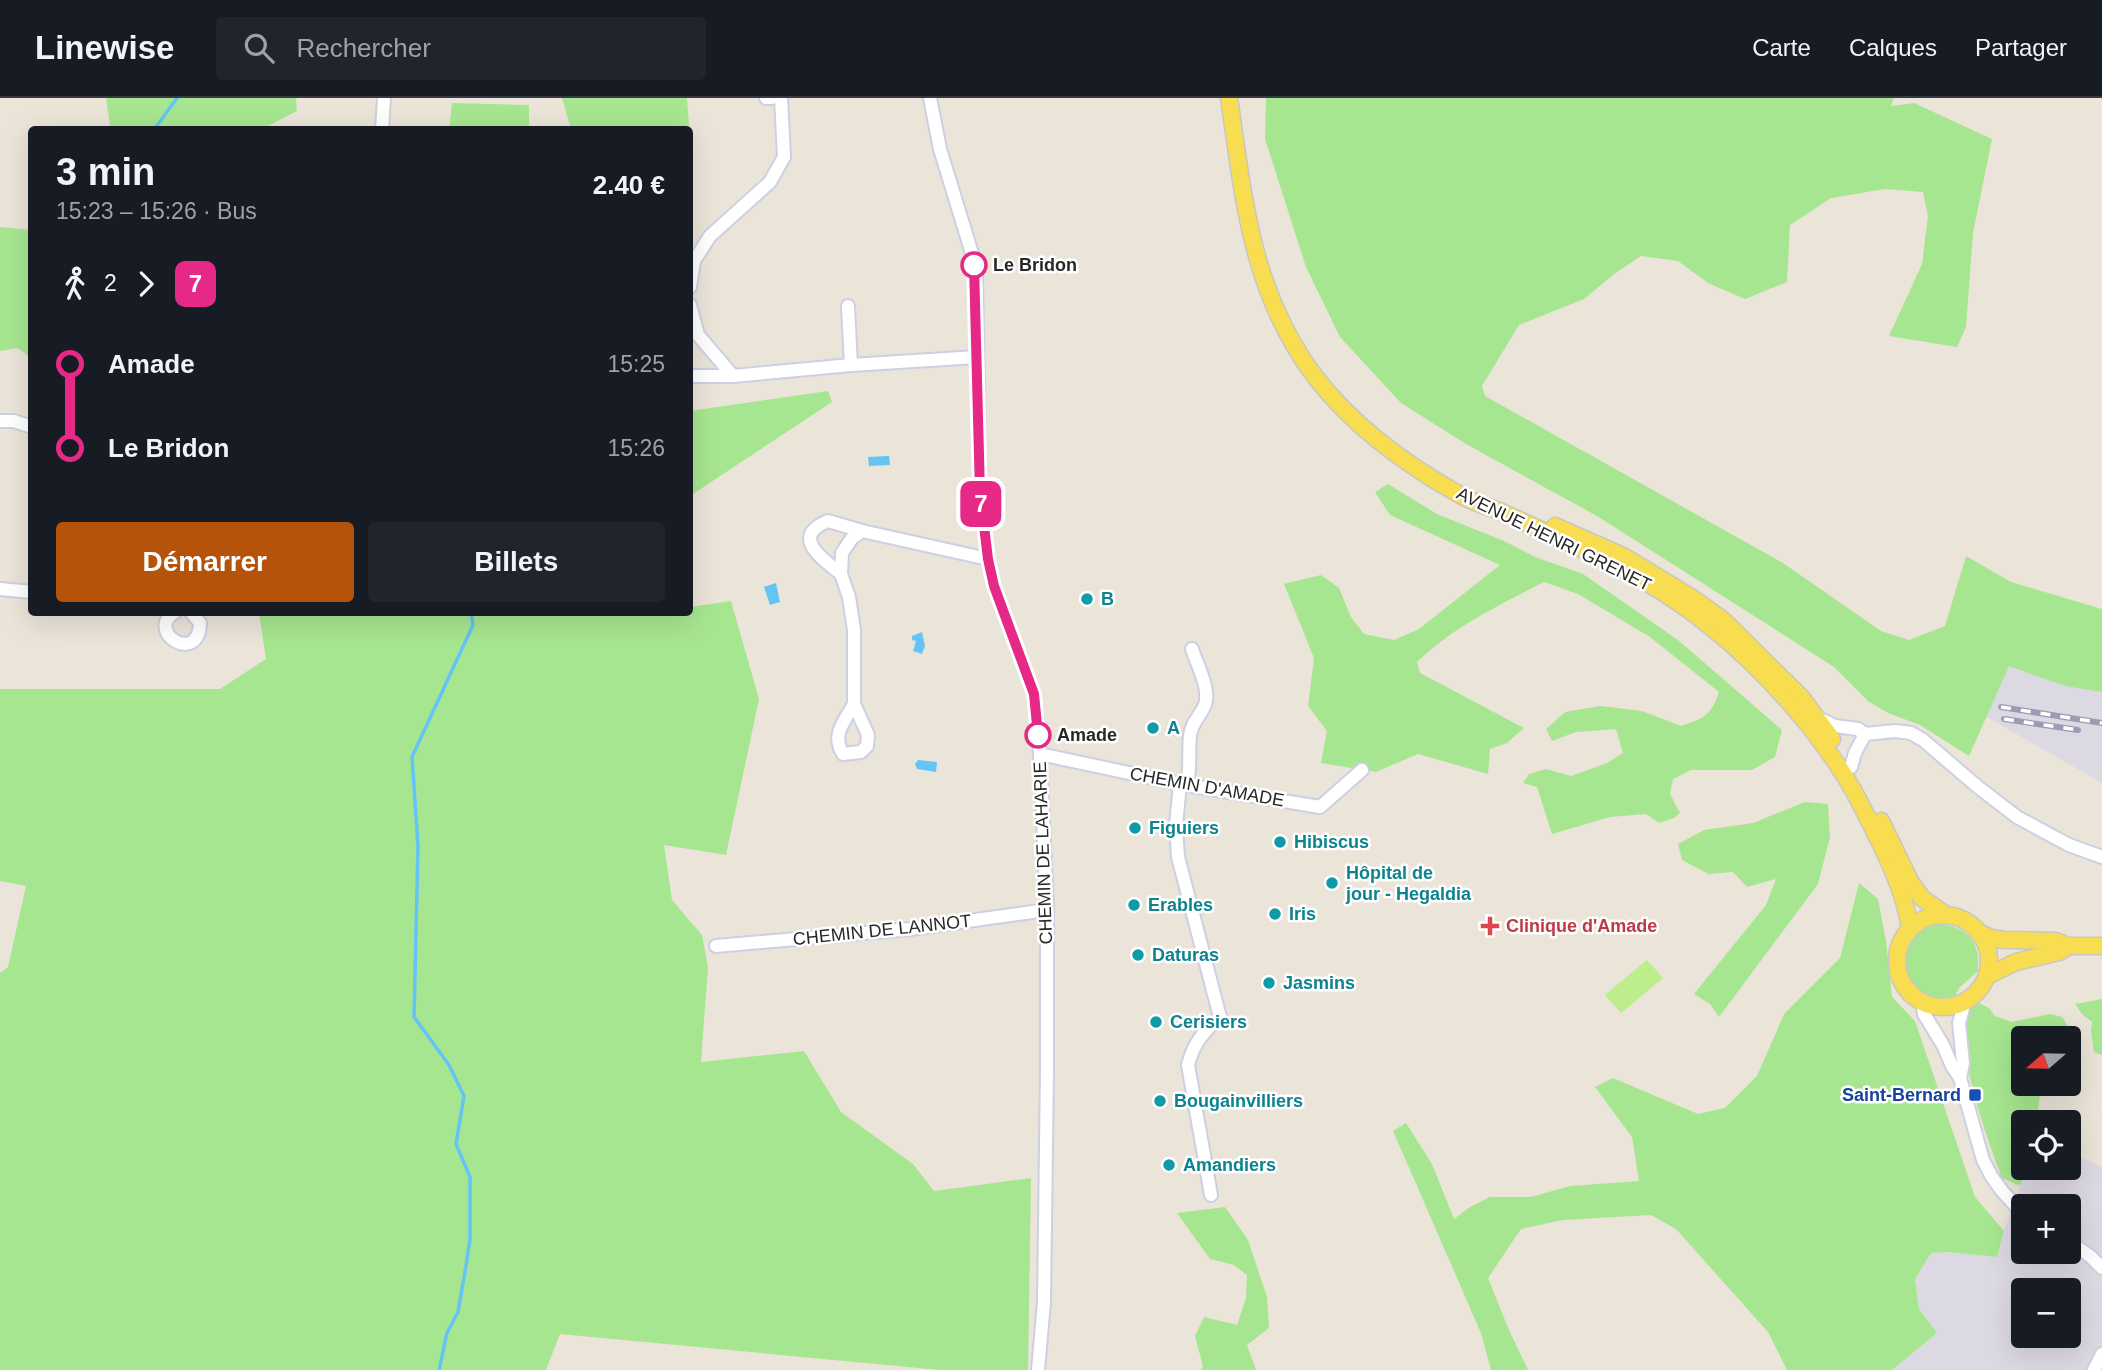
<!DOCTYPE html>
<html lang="fr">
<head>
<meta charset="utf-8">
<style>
  :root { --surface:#171b24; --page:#20242c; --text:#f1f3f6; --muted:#9ea1a6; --line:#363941; --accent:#b45309 }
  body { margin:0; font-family:Arial,sans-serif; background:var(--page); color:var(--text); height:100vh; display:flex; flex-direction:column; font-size:26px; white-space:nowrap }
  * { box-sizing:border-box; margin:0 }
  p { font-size:23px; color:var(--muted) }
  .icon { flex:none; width:38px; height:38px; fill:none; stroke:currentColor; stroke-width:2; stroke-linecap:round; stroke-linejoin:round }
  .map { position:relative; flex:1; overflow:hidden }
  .side { position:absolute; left:28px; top:28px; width:665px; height:490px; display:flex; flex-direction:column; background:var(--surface); border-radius:7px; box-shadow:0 7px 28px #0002 }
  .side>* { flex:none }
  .badge { padding:0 14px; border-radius:10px; font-size:24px; line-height:46px }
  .needle { width:46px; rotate:250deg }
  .tools { position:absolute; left:2011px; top:928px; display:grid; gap:14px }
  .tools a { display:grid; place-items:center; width:70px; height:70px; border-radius:7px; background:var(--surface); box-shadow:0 7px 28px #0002; font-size:35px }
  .map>.badge { position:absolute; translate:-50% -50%; box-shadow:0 0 0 4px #fff }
  .legs { display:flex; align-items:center; gap:10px; height:77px; padding:0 28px; font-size:23px }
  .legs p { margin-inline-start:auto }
  .headline { display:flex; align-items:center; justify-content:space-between; height:119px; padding:0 28px }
  h1 { font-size:38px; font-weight:700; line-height:52px }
  .cta { display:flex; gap:14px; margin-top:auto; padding:14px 28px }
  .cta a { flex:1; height:80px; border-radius:7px; background:var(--accent); color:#fff; font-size:28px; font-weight:700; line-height:80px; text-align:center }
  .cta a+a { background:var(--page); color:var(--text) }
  ul { padding:0 28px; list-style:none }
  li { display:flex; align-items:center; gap:24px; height:84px; font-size:26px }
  li i { display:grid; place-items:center; width:10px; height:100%; margin:0 9px; background:currentColor }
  li i::after { content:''; width:18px; height:18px; margin:-9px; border:5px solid; border-radius:50%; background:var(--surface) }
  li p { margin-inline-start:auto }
  li:first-child i { background:linear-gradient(#0000 50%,currentColor 0) }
  li:last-child i { background:linear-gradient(currentColor 50%,#0000 0) }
  header { display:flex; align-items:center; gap:42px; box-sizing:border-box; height:98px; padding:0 35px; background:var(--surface); border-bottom:2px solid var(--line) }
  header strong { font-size:33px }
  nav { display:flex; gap:38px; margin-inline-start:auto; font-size:24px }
  .search { width:490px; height:63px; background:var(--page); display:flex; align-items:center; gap:18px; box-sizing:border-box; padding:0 24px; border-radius:7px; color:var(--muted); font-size:26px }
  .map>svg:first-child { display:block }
  .industrial { fill:#ddd9e3; fill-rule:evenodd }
  .green { fill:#a7e690 }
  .pitch { fill:#bdee8b }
  .water { fill:#63c4f5 }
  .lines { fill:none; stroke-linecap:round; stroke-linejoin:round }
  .stream { stroke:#63c4f5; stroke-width:3.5 }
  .minor-casing { stroke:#cdd0e2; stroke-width:16 }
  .major-casing { stroke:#c7c7c7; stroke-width:19 }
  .minor { stroke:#fff; stroke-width:12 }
  .major { stroke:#f9dd50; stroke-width:16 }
  .rail-casing { stroke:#9b9cb3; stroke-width:6 }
  .rail { stroke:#fff; stroke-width:3.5; stroke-dasharray:10; stroke-linecap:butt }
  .line-1-casing { stroke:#fff; stroke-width:16 }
  .line-1 { stroke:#e62987; stroke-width:10 }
  .stop-1-dot { fill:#fff; stroke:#e62987; stroke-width:3.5 }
  .culture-dot { fill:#0f9aa8; stroke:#fff; stroke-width:2.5 }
  .health-dot { fill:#e0444e; stroke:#fff; stroke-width:2.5 }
  .transit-dot { fill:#1a4fb4; stroke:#fff; stroke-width:2.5 }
  .labels { text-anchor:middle; stroke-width:5; stroke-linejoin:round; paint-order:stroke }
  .stop-label { font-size:18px; font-weight:bold; fill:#282828; stroke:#fff; text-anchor:start }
  .street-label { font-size:18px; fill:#282828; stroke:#fff }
  .culture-label { font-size:18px; font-weight:bold; fill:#0d838f; stroke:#fff; text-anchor:start }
  .health-label { font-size:18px; font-weight:bold; fill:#be3a42; stroke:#fff; text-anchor:start }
  .transit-label { font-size:18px; font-weight:bold; fill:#164399; stroke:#fff; text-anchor:end }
</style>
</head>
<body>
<header>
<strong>Linewise</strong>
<div class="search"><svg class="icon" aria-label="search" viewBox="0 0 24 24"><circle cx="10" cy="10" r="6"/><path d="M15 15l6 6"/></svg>Rechercher</div>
<nav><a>Carte</a><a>Calques</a><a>Partager</a></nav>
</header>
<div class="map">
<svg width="2102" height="1272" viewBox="0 0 2102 1272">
  <rect width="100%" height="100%" fill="#ebe4d8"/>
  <!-- industrial -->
  <g class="industrial">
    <polygon points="1999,544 2102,574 2102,685 1983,617"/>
    <path d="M2069,1054L2102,1069V1272H1892L1936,1235L1919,1211L1915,1180L1931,1155L1947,1154L1997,1159L2004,1133L2027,1069H2068ZM2023,1108H2068V1153H2023ZM2023,1192H2068V1237H2023Z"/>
  </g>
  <!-- green -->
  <g class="green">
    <polygon points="106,0 296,0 297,13 262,31 106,31 110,28"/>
    <polygon points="562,0 687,0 689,27 687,32 571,31"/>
    <polygon points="1266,0 1894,0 1891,8 1914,5 1992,41 1973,135 1966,229 1957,249 1889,238 1922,166 1928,118 1923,94 1885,91 1831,100 1790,127 1787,184 1745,201 1708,185 1678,163 1641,158 1614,176 1584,201 1519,227 1482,288 1485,298 1783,465 1881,533 1909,542 1945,528 1966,458 2011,484 2102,511 2102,594 2065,588 2009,568 1969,658 1920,627 1888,615 1868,603 1834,569 1597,418 1466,346 1401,305 1340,239 1306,169 1265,41"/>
    <polygon points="452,5 529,7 529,31 449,31"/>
    <polygon points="0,129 31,132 31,260 18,250 0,253"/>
    <polygon points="828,293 832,304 690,398 690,313"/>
    <path d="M1388,386L1437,416L1504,443L1535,459L1583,476L1678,542L1782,632L1775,659L1752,672H1691L1673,681L1670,696L1680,715L1674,720L1659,725L1646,716L1610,719L1552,736L1537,689L1523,685L1529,676L1546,671L1571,678L1607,665L1623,655L1616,631L1576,634L1552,643L1546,631L1565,614L1601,608L1642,613L1681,628C1704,620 1711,618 1719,594L1650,539L1578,496L1544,484C1499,507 1453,529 1417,564L1420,575L1524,630L1507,645L1490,651L1488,676L1418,656L1376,674L1321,665L1327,633L1308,608L1314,560L1284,486L1321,477L1339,490L1351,519L1364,536L1394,542L1419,531L1500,467L1390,417L1375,394Z"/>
    <polygon points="731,503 759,601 726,757 664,747 672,802 702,837 708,869 701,964 804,953 841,1014 913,1066 934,1093 1031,1080 1028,1272 940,1272 560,1236 546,1272 0,1272 0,875 8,869 26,788 0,783 0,591 220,591 266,561 259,515 690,514 690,509"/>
    <polygon points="1805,704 1828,706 1830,739 1818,786 1719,919 1710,906 1694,896 1766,807 1776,781 1747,789 1733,774 1709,776 1682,762 1678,746 1704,732 1753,725"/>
    <polygon points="1859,785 1878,801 1886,843 1892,899 1915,923 1975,1099 2004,1133 1997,1159 1947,1154 1931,1155 1915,1181 1919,1211 1937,1235 1892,1272 1787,1272 1768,1234 1676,1131 1651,1117 1563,1122 1521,1131 1488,1180 1509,1232 1528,1272 1491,1272 1481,1235 1393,1033 1406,1025 1432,1066 1454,1121 1470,1109 1490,1099 1531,1099 1570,1088 1639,1083 1632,1039 1595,989 1613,980 1698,1016 1725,1010 1757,978 1784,916 1840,860"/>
    <path d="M1937,826C1967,828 1981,843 1978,873L1959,890L1955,899C1946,900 1937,902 1928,898C1904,887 1897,854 1917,836C1923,831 1930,829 1937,826Z"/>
    <polygon points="2102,901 2102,957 2094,954 2091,933 2092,924 2083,917 2075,906"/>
    <path d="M1977,904L1989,910L1995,918L2012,924L2050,916L2062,919L2069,930L2067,940H2023V985H2041L2037,1024H2023V1069H2027L2020,1088L2002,1080C1990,1047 1943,928 1977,904Z"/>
    <polygon points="1225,1109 1248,1142 1267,1199 1269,1230 1247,1247 1256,1272 1201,1272 1203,1268 1195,1238 1204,1219 1237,1227 1246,1200 1247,1177 1234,1167 1210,1161 1177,1115"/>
  </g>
  <!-- pitch -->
  <polygon class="pitch" points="1647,862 1663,880 1621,915 1605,897"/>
  <!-- water -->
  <g class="water">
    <polygon points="889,358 890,367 869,368 868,359"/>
    <polygon points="776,485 780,504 770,507 764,489"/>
    <polygon points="922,534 925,548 922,556 913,553 916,543 912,542 912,538"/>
    <polygon points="918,662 937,664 936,674 917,671 915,666"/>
  </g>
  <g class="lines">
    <!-- stream -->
    <g class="stream">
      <polyline points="154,32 177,0"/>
      <polyline points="439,1272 447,1235 458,1214 466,1168 470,1141 470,1079 456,1046 464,998 449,967 414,919 418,748 412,659 473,527 471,514"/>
    </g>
    <defs>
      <g id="minor">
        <polyline points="766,0 772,0"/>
        <polyline points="930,0 940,51 974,162 976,178 980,395 988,461 994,488 1034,596 1040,656 1047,812 1047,970 1044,1204 1038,1272"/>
        <polyline points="382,32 384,0"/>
        <polyline points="690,189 694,163 710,138 770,84 784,59 781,0"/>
        <polyline points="690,207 698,237 733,278"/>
        <polyline points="848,208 851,267"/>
        <polyline points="690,278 733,278 851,267 977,259"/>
        <polyline points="0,323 14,323 32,329"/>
        <path d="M841,476C823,461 789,439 828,423L862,433"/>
        <polyline points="0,491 32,494"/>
        <path d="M175,514C144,534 199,568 200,525L191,514"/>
        <path d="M854,606C844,624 831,637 843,656L861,654L867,648L868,637L854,606V532L849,499L841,476L842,455L852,440L862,433L988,461"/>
        <polyline points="1816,619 1835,628 1858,631 1865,636 1895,633 1911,635 1923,642 1978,689 2017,719 2069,747 2102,759"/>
        <polyline points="1040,656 1180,686 1320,709 1362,672"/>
        <polyline points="1851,669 1855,655 1865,636"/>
        <path d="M1180,686L1176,727L1178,759L1220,919C1204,933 1193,946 1188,967L1211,1097"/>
        <path d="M1187,687C1191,668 1188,656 1190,638C1191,626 1199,619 1204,609C1212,593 1197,567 1192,551"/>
        <polyline points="716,848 910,831 1047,812"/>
        <polyline points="1922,904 1924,916 1943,947 1952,968 1960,980 1983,1062 1992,1079 2002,1093 2023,1116"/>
        <polyline points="1960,980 1963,965 1959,925 1965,903"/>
        <polyline points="2068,1143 2090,1158 2102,1170"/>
        <polyline points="2094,1272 2102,1256"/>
      </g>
      <g id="major">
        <path d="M1229,0C1244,102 1251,194 1316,280C1355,330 1406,367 1462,398C1473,404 1486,408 1499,413C1542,432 1586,452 1628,474C1698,511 1756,563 1806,624C1827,651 1847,678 1862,709C1881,746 1905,791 1910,831"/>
        <polyline points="1555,428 1625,459 1691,499 1723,522 1802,600 1832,641"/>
        <polyline points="1881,723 1910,783 1922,800 1946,817"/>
        <circle cx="1943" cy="863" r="46"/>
        <polyline points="1978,834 1991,840 2005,842 2056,843 2068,848 2102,848"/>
        <polyline points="1987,878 2016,864 2059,854 2068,848"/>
      </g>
    </defs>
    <!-- minor casing -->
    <use href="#minor" class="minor-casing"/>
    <!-- major casing -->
    <use href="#major" class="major-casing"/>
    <!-- minor -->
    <use href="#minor" class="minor"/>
    <!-- major -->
    <use href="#major" class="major"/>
    <defs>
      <g id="rail">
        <polyline points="2001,609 2102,625"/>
        <polyline points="2004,621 2078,632"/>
      </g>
    </defs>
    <!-- rail casing -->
    <use href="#rail" class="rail-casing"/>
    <!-- rail -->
    <use href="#rail" class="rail"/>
  </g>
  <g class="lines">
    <defs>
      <polyline id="line-1" points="974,167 980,395 988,461 994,488 1034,596 1038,637"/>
    </defs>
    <!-- line-1 casing -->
    <use href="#line-1" class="line-1-casing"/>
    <!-- line-1 -->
    <use href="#line-1" class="line-1"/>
  </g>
  <!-- markers -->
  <g class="stop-1-dot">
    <circle cx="974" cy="167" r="12"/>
    <circle cx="1038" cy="637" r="12"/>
  </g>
  <g class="culture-dot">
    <circle cx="1087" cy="501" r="7"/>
    <circle cx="1153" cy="630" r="7"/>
    <circle cx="1135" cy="730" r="7"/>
    <circle cx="1280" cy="744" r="7"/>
    <circle cx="1332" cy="785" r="7"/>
    <circle cx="1134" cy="807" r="7"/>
    <circle cx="1275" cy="816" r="7"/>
    <circle cx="1138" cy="857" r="7"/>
    <circle cx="1269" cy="885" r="7"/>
    <circle cx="1156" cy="924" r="7"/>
    <circle cx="1160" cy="1003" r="7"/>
    <circle cx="1169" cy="1067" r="7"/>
  </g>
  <path class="health-dot" d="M1486.5 817.5h7v7h7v7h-7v7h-7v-7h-7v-7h7z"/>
  <rect class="transit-dot" x="1968" y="990" width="14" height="14" rx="3.5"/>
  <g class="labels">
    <!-- stop labels -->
    <g class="stop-label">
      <text x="993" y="173">Le Bridon</text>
      <text x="1057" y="643">Amade</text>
    </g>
    <!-- street labels -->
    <g class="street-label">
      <text transform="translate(1554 441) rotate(26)" y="6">AVENUE HENRI GRENET</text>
      <text transform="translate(1207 689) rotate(10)" y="6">CHEMIN D'AMADE</text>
      <text transform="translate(1043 755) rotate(-92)" y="6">CHEMIN DE LAHARIE</text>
      <text transform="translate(882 832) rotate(-6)" y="6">CHEMIN DE LANNOT</text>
    </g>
    <!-- culture labels -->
    <g class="culture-label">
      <text x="1101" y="507">B</text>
      <text x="1167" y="636">A</text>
      <text x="1149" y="736">Figuiers</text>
      <text x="1294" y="750">Hibiscus</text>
      <text x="1346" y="781">Hôpital de<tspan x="1346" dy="21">jour - Hegaldia</tspan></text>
      <text x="1148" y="813">Erables</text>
      <text x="1289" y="822">Iris</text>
      <text x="1152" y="863">Daturas</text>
      <text x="1283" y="891">Jasmins</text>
      <text x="1170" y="930">Cerisiers</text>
      <text x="1174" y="1009">Bougainvilliers</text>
      <text x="1183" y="1073">Amandiers</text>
    </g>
    <!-- health labels -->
    <g class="health-label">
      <text x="1506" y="834">Clinique d'Amade</text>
    </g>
    <!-- transit labels -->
    <g class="transit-label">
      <text x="1961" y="1003">Saint-Bernard</text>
    </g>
  </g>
</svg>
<div class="tools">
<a><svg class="needle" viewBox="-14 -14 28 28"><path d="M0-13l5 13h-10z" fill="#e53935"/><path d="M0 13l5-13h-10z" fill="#9ea1a6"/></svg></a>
<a><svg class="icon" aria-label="locate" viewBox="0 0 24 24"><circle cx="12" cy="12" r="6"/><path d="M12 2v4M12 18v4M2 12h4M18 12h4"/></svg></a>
<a>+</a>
<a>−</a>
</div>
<b class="badge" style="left:981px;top:406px;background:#e62987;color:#fff">7</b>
<section class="side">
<div class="headline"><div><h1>3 min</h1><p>15:23 – 15:26 · Bus</p></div><b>2.40 €</b></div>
<div class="legs"><svg class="icon" aria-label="walk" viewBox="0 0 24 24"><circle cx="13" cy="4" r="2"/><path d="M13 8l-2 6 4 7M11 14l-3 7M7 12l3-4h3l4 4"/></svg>2<svg class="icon" aria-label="forward" viewBox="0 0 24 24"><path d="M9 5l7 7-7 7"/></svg><b class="badge" style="background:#e62987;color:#fff">7</b></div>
<ul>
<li><i style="color:#e62987"></i><b>Amade</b><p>15:25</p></li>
<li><i style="color:#e62987"></i><b>Le Bridon</b><p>15:26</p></li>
</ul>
<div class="cta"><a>Démarrer</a><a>Billets</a></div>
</section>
</div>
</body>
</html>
